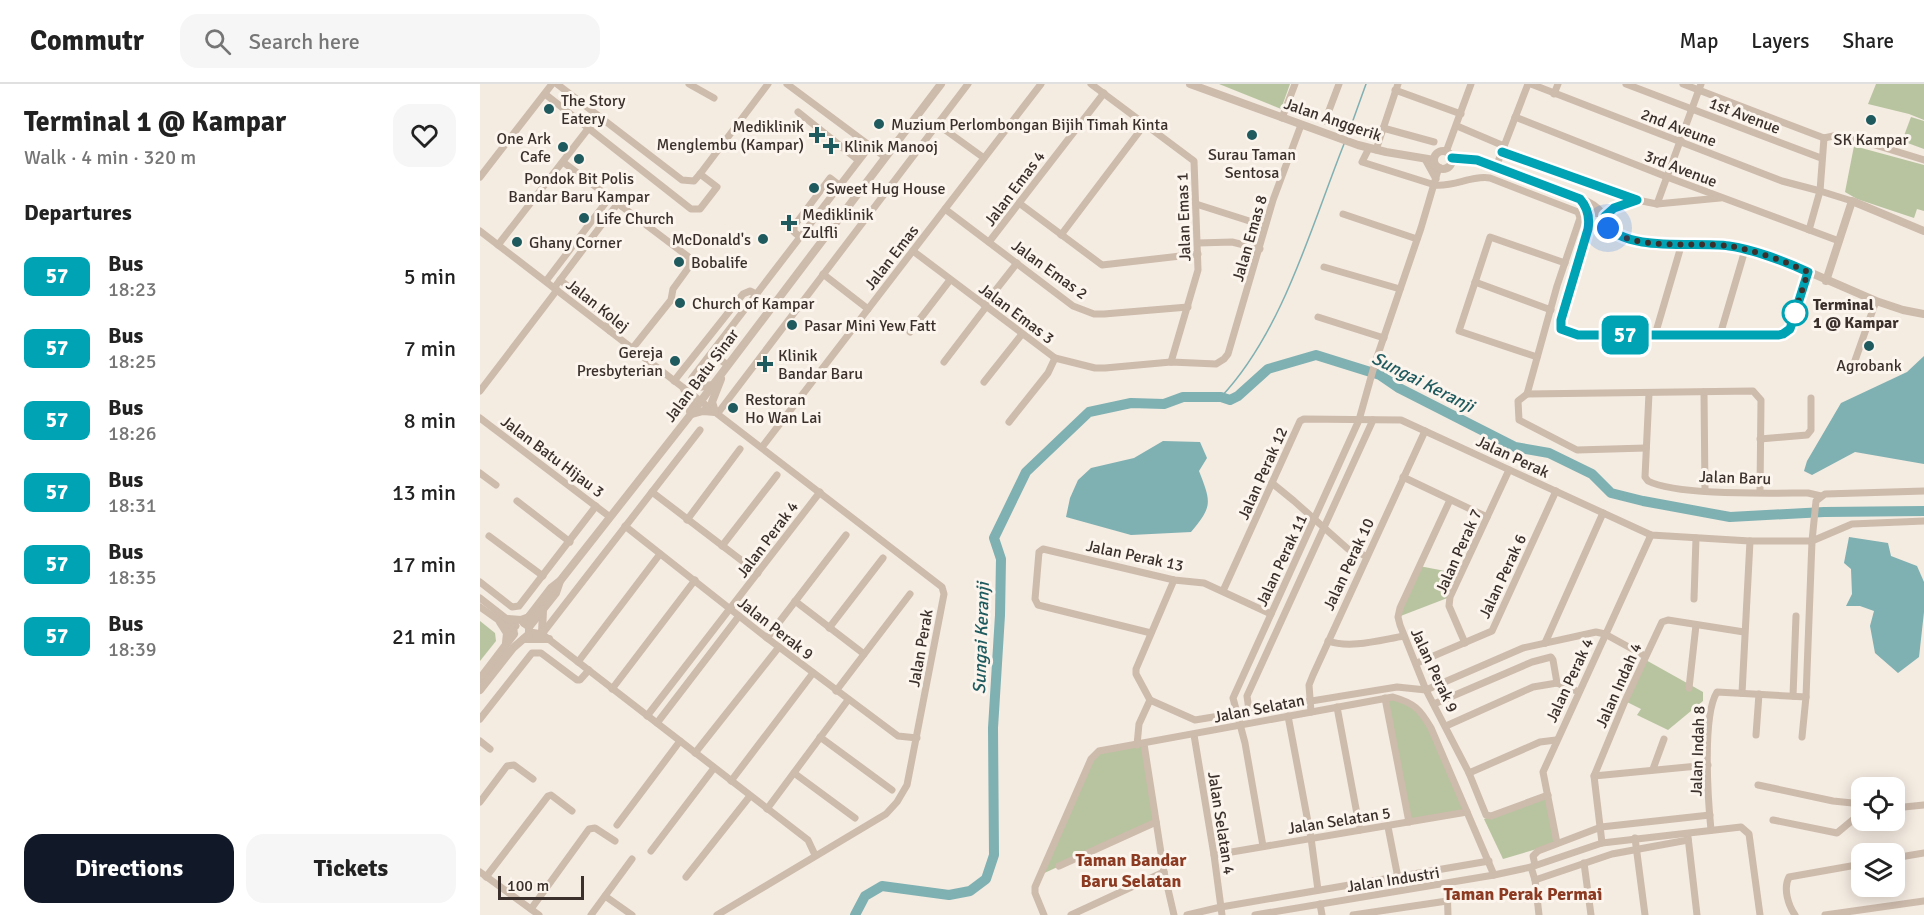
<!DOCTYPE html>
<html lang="en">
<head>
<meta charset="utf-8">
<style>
  :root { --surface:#fff; --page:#f6f6f6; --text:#222; --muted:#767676; --line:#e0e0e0; --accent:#111827 }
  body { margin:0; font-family:Signika,sans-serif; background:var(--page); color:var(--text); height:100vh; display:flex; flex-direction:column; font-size:22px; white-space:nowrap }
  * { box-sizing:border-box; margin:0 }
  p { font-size:20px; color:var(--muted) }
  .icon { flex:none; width:33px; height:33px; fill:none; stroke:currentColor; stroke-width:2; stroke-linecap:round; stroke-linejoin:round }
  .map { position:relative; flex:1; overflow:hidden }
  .drawer { display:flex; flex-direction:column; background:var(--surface); width:480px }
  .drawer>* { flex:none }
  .badge { padding:0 12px; border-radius:9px; font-size:21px; line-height:39px }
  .controls { position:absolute; left:1371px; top:693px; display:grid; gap:12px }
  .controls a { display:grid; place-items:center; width:54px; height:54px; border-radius:12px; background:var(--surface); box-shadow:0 3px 15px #0003; font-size:30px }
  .scale { position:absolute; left:18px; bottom:15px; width:86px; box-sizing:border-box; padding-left:6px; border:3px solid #3b302b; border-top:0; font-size:16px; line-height:21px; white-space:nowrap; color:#3b302b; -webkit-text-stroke:4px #fbf5ee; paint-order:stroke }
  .you { position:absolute; width:30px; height:30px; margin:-15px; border:4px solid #fff; border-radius:50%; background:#1a73e8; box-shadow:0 0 0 9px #1a73e833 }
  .map>.badge { position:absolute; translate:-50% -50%; box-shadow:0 0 0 3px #fff }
  h2 { padding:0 24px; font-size:22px; line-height:54px }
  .round { display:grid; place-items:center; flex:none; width:63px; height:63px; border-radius:18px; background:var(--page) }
  .headline { display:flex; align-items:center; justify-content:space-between; height:102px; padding:0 24px }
  h1 { font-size:28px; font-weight:700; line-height:45px }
  .action { display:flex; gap:12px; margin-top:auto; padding:12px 24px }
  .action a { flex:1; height:69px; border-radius:18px; background:var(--accent); color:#fff; font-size:24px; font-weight:700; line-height:69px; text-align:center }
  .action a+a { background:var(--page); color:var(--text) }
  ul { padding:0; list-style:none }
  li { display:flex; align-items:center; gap:18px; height:72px; padding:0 24px }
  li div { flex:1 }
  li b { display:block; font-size:22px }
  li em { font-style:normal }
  li .badge { min-width:66px; font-weight:700; text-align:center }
  header { display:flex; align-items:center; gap:36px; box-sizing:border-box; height:84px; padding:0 30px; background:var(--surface); border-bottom:2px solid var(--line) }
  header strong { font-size:28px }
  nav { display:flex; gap:33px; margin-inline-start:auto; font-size:21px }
  .search { width:420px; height:54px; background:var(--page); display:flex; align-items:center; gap:15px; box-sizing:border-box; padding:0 21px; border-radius:18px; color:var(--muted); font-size:22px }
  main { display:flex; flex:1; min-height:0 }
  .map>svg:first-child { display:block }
  .green { fill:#b8c4a0 }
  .water { fill:#7fb0b2 }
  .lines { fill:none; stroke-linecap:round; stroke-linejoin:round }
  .stream { stroke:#7fb0b2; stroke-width:1.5 }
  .river { stroke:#7fb0b2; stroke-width:10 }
  .minor { stroke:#cdbbac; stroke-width:7 }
  .tertiary { stroke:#cdbbac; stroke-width:8 }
  .line-casing { stroke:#fff; stroke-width:14 }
  .line { stroke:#00a3b4; stroke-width:9 }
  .walk { stroke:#3b302b; stroke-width:6; stroke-dasharray:0 10.8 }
  .poi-dot { fill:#1f5a5e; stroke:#fbf5ee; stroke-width:2 }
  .stop-dot { fill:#fff; stroke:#00a3b4; stroke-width:3 }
  .labels { text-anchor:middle; stroke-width:6; stroke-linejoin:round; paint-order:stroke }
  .poi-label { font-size:16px; fill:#3b302b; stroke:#fbf5ee; text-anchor:start }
  .street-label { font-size:16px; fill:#3b302b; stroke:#fbf5ee }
  .stop-label { font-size:16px; font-weight:bold; fill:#3b302b; stroke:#fbf5ee; text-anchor:start }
  .water-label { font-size:18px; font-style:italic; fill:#1f5a5e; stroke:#fbf5ee }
  .neighbourhood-label { font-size:18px; font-weight:bold; fill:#8c3b22; stroke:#fbf5ee }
</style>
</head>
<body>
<header>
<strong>Commutr</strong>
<div class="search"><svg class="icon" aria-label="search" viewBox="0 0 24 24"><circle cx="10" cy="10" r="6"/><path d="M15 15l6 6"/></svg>Search here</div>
<nav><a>Map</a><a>Layers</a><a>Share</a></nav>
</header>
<main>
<section class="drawer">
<div class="headline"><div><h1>Terminal 1 @ Kampar</h1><p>Walk · 4 min · 320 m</p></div><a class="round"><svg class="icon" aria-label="heart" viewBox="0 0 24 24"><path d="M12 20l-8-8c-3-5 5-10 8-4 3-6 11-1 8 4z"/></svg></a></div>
<h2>Departures</h2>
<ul>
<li><span class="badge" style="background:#00a3b4;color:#fff">57</span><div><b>Bus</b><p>18:23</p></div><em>5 min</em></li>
<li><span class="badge" style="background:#00a3b4;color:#fff">57</span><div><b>Bus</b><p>18:25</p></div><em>7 min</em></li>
<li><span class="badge" style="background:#00a3b4;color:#fff">57</span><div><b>Bus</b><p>18:26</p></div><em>8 min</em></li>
<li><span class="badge" style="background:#00a3b4;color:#fff">57</span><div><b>Bus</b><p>18:31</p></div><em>13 min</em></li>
<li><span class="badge" style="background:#00a3b4;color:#fff">57</span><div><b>Bus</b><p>18:35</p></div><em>17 min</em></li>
<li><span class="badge" style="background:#00a3b4;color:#fff">57</span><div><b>Bus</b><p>18:39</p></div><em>21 min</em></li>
</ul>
<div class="action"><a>Directions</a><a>Tickets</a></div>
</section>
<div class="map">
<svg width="1444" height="831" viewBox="0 0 1444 831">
  <rect width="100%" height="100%" fill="#f4ebe1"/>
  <!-- green -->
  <g class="green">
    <polygon points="739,0 810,0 801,25"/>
    <polygon points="1396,0 1444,0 1444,36 1429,30 1388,20"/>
    <polygon points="1431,33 1444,37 1444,65 1422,57"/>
    <polygon points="1374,62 1444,81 1444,127 1437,125 1434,134 1377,115 1365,108"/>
    <polygon points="939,482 981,490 970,513 918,533"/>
    <polygon points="0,537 15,549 16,557 0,577"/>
    <polygon points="1164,575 1223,608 1223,617 1188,646 1157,631 1161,625 1145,617"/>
    <polygon points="913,613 941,627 987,728 929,738 905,614"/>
    <polygon points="664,660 676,738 560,791 615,671"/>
    <polygon points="1068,711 1077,759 1023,775 1004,735"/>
  </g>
  <!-- water -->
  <g class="water">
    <polygon points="1444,272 1444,380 1375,368 1332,391 1324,387 1327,377 1361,319 1427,288"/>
    <path d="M683,357L720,358L727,374L719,387C731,418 733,422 711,448L651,451L586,433L590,414L598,396L611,384L654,374Z"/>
    <polygon points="1369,453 1408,459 1411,472 1437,482 1444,498 1444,528 1439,573 1418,589 1395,569 1390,542 1394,527 1380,522 1366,522 1372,510 1371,485 1364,479"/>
  </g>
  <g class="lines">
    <!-- stream -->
    <g class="stream">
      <polyline points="867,53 886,0"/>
      <path d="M741,313C803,247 831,143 864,60"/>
    </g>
    <!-- river -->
    <polyline class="river" points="375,831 385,812 402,802 469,811 490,807 506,795 514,771 513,644 520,531 521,475 514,454 546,388 609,328 651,319 684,320 703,313 741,313 750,316 758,312 788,285 836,271 900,291 919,304 1035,363 1069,369 1112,390 1131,409 1163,417 1250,433 1344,428 1444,427"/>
    <!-- minor -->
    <g class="minor">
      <polyline points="77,0 202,96 214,97 220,90 288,0"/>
      <polyline points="209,0 234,14"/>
      <polyline points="307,0 405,73"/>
      <polyline points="611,0 714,77 718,186 691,278"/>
      <polyline points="1051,0 1302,97 1340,107 1372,117"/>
      <polyline points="1146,0 1341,74"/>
      <polyline points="1203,0 1344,54 1358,51 1366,52 1444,76"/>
      <polyline points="915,6 981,30"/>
      <polyline points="65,10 211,125 220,125 237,103 220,90"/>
      <polyline points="1074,10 1078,0"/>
      <polyline points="318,28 378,76"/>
      <polyline points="1035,33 1187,93 1359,157"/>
      <polyline points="802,34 815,0"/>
      <polyline points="845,37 859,0"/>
      <polyline points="457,40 504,74"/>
      <polyline points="977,42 1024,62"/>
      <polyline points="903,44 954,58"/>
      <path d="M889,64L882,78L955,101C974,103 992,91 1010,94L1098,128L1100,134L1077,202L1047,310"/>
      <polyline points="896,66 918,0"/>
      <polyline points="966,68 991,0"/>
      <polyline points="1022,68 1157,116"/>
      <polyline points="945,75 956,95"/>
      <polyline points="83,78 210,174 209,183 193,205 191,216 152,265"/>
      <polyline points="1016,83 1048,0"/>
      <polyline points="0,93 72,0"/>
      <polyline points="539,119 622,181 718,170"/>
      <polyline points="716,120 785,142"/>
      <polyline points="1177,120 1221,0"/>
      <polyline points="465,125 593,222 614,230 624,230 708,223"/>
      <polyline points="863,130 937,155"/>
      <polyline points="1125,132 1134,124 1157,116 1177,120 1240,114"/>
      <polyline points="1109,139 1081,236 1081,245 1098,251 1303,250 1309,245 1328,188"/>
      <polyline points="1329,146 1340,107 1344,54"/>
      <polyline points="0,147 462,503 464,510 427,701 417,718 406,730 237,831"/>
      <polyline points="581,151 665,40"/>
      <polyline points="320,153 314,148 314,142 350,94 359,101"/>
      <polyline points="509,158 624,9"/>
      <polyline points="718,159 752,158 780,165"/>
      <polyline points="18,161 118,32"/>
      <polyline points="433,167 575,274 615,284 625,284 691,278 736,280 744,275 748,270 793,116 821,41"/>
      <polyline points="844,183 920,205"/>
      <polyline points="343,190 388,225"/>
      <polyline points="80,196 127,233 130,247"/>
      <polyline points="66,197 130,113"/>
      <polyline points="995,198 1071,226"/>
      <polyline points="74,204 138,119"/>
      <polyline points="504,221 537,179"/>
      <polyline points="838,233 904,254"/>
      <polyline points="430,248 470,196"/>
      <polyline points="1175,251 1202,159"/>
      <polyline points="1240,251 1265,166"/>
      <polyline points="231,270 248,281"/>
      <polyline points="1057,273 979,247 1010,153 1085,179"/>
      <polyline points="464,278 506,223"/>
      <polyline points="1372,285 1396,217"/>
      <polyline points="212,294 390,62"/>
      <polyline points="194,297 263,210 270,207 276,210"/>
      <polyline points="504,298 542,250"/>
      <polyline points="0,307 77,206"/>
      <polyline points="1224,308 1225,407"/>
      <path d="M1169,309L1165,393L1168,397C1197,412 1292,409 1328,409L1341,412"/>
      <polyline points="238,329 488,0"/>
      <polyline points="0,334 130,433"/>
      <polyline points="529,338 568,289 575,274"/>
      <polyline points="1280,355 1327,351 1331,346 1331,314"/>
      <polyline points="282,363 561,0"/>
      <polyline points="1166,364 1097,366 1039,336 1038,317 1047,310 1273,307 1281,316 1280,408"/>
      <polyline points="0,389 16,401"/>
      <polyline points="923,393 1007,433"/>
      <polyline points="792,399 814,417 868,465 886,472"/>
      <polyline points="172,408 278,489"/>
      <polyline points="970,416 920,524 918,533 920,541 946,606 989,689 1006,731 1011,732 1068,711"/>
      <polyline points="37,417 90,458"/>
      <polyline points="207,436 260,365"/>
      <polyline points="145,442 287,554 418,652 437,654"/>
      <polyline points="9,452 63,492"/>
      <polyline points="242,462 297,391"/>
      <polyline points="694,496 656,585 656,590 670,616 715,636 917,603 946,606 1043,564 1116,548 1125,550 1165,572"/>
      <polyline points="0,498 32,523 39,522 116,422"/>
      <polyline points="743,507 820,337 824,335 921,336 1171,451 1270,457 1332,457 1372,440 1444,437"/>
      <polyline points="0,514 36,542"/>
      <polyline points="1214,515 1216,454"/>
      <polyline points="315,517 384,570"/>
      <polyline points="0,523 34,547"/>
      <polyline points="349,544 403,474"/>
      <polyline points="50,548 62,550 328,756 335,771"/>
      <polyline points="671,549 558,521 555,515 559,468 563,465 694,496 724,499 791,530"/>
      <polyline points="62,550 220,346"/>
      <polyline points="287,554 366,451"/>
      <path d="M848,557C871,565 900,556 924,552"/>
      <polyline points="985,559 969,522 970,513 1029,386"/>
      <polyline points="1065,559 1123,429"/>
      <polyline points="98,578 180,470"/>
      <polyline points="937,579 1012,547 1076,407"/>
      <polyline points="1209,604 1216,541"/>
      <polyline points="132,605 215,496"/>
      <polyline points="356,607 430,510"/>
      <polyline points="1262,609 1270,457"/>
      <polyline points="1313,612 1316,532"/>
      <polyline points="905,614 929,738"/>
      <polyline points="954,620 1052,578 1071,573 1073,576 1077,599"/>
      <polyline points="857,623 880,746"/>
      <polyline points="769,626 767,612 893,336"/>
      <polyline points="831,628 829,601 833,591 945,347"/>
      <polyline points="167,632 340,408"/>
      <polyline points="808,632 831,754 838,806"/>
      <polyline points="0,635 52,569 61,569 97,596 100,596 109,586"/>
      <polyline points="177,639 259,532"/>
      <polyline points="966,642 1053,603 1077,599 1099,608"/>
      <polyline points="714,651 734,771 742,831"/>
      <polyline points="1276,651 1279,610"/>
      <polyline points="340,653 412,706"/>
      <polyline points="1322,653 1326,613 1332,457 1336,417 1345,410 1444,407"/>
      <polyline points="0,657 10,665"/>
      <polyline points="664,660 684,788 694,831"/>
      <polyline points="657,661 659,640 670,616"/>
      <polyline points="215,669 299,563"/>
      <polyline points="1173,685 1184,655"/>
      <polyline points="314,689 375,734"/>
      <polyline points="989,689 1060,658 1076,656"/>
      <polyline points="1114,692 1228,681"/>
      <polyline points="251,697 333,589"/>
      <polyline points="1278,701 1353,717 1382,720"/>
      <polyline points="0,718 27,682 34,681 53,695"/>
      <polyline points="1414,724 1444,721"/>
      <polyline points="287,725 368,616"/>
      <polyline points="1293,736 1357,749 1375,734 1382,731"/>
      <polyline points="137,741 200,657"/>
      <polyline points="908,743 918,794"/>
      <path d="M1231,746C1228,716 1222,632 1237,608L1326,613"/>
      <polyline points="1208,753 1217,831"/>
      <polyline points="1155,754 1165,831"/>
      <polyline points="1077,759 1063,688 1171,451"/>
      <polyline points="1122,759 1114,692 1145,617 1182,538 1188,536 1264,548"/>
      <polyline points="783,762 765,659 753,614 879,336 895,279 941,144 959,83"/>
      <polyline points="171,767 234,684"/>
      <polyline points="734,771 987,728"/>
      <polyline points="1414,774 1444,769"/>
      <polyline points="1104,779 1111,831"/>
      <polyline points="1055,781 1053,772 1058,767 1121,743 1230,731"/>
      <polyline points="579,782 676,738"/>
      <polyline points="1051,783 1055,796 1059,831"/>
      <polyline points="0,788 59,831"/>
      <polyline points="6,793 68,712 71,711 92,727"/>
      <polyline points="206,793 270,712"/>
      <polyline points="1055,796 1132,770 1208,756"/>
      <polyline points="967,801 968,831"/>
      <polyline points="125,812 152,831"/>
      <polyline points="840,820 842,831"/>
      <polyline points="51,825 109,745 115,744 135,757"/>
      <polyline points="111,831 152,775"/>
      <path d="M564,831L555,809V803L611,675L619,667L913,613C934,619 940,625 951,644L1014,791"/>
      <polyline points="591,831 684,788"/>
      <polyline points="707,831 741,823 1009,777"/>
      <polyline points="775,831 1014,791 1051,783 1122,759 1261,743 1269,750 1280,831"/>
      <polyline points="873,831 967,817"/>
      <path d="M1315,831C1308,821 1303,804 1309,793L1382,780"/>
      <polyline points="1345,831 1444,817"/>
    </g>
    <!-- tertiary -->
    <g class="tertiary">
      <polyline points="710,0 878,61 906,68 954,76"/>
      <circle cx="963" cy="76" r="9"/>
      <path d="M972,74L997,76L1106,117C1114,121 1122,127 1126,135L1124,143L1119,145H1114L1109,139V133L1113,129H1121"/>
      <polyline points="1119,145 1129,150 1169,159 1252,162 1313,181 1396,217 1423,226 1444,230"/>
      <polyline points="1346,197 1372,117 1444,147"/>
      <polyline points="210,327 212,319 204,305 233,301"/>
      <polyline points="212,330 223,327 235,328 232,318 241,295"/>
      <polyline points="27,535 41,536 49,533"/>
      <polyline points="20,538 27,549 26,559"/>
      <polyline points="44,539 71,504 80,497 208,334 461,0"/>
      <polyline points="49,543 76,509 80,497"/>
      <polyline points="62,550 63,525"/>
      <polyline points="44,555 69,555"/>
      <polyline points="0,595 34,550"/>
      <polyline points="0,606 33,564 49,550 49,543 44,539"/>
    </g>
  </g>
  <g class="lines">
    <defs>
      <path id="line" d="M972,74L997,76L1100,115C1108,124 1110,133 1108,145L1081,236V245L1098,251H1299L1303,250L1310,245L1328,188C1307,178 1272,165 1249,162C1216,157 1147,169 1125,140V132L1134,124L1157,116L1022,68"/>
    </defs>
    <!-- line casing -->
    <use href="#line" class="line-casing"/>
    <!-- line -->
    <use href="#line" class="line"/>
    <!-- walk -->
    <path class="walk" d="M1128,144C1157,168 1213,157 1249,162C1271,165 1307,178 1328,188L1312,237L1315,229"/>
  </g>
  <!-- markers -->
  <g class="poi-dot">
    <circle cx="69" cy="25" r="6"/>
    <circle cx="1391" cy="36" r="6"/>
    <circle cx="399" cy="40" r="6"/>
    <path d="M334 42h6v6h6v6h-6v6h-6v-6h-6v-6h6z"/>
    <circle cx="772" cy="51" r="6"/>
    <path d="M348 53h6v6h6v6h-6v6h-6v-6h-6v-6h6z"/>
    <circle cx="83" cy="63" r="6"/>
    <circle cx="99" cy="75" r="6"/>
    <circle cx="334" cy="104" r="6"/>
    <circle cx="104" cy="134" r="6"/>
    <path d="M306 130h6v6h6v6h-6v6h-6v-6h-6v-6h6z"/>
    <circle cx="283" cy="155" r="6"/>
    <circle cx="37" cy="158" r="6"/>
    <circle cx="199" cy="178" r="6"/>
    <circle cx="200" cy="219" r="6"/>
    <circle cx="312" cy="241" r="6"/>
    <circle cx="1389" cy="262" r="6"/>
    <circle cx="195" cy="277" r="6"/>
    <path d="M282 271h6v6h6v6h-6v6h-6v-6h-6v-6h6z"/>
    <circle cx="253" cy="324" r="6"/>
  </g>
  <circle class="stop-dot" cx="1315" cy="229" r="12"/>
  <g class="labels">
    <!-- poi labels -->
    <g class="poi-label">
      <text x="81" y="22">The Story<tspan x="81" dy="18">Eatery</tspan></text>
      <text x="411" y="46">Muzium Perlombongan Bijih Timah Kinta</text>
      <text x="324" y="48" text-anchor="end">Mediklinik<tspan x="324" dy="18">Menglembu (Kampar)</tspan></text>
      <text x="71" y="60" text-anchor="end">One Ark<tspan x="71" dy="18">Cafe</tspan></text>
      <text x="1391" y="61" text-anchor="middle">SK Kampar</text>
      <text x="364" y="68">Klinik Manooj</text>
      <text x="772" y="76" text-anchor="middle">Surau Taman<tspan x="772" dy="18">Sentosa</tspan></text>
      <text x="99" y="100" text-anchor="middle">Pondok Bit Polis<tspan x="99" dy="18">Bandar Baru Kampar</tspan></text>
      <text x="346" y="110">Sweet Hug House</text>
      <text x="322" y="136">Mediklinik<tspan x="322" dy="18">Zulfli</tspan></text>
      <text x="116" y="140">Life Church</text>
      <text x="271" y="161" text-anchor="end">McDonald's</text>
      <text x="49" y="164">Ghany Corner</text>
      <text x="211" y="184">Bobalife</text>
      <text x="212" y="225">Church of Kampar</text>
      <text x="324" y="247">Pasar Mini Yew Fatt</text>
      <text x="183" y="274" text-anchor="end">Gereja<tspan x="183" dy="18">Presbyterian</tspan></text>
      <text x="298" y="277">Klinik<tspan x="298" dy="18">Bandar Baru</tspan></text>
      <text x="1389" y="287" text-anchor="middle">Agrobank</text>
      <text x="265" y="321">Restoran<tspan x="265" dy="18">Ho Wan Lai</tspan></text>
    </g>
    <!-- street labels -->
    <g class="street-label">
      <text transform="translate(1265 31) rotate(21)" y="6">1st Avenue</text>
      <text transform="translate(853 35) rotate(19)" y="6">Jalan Anggerik</text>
      <text transform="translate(1199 43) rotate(21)" y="6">2nd Aveune</text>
      <text transform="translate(1201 84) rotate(21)" y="6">3rd Avenue</text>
      <text transform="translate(534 104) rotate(-53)" y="6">Jalan Emas 4</text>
      <text transform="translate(703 133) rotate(-92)" y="6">Jalan Emas 1</text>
      <text transform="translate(769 154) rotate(-74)" y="6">Jalan Emas 8</text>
      <text transform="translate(411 173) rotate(-52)" y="6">Jalan Emas</text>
      <text transform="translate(570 185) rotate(36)" y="6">Jalan Emas 2</text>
      <text transform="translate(118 221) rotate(38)" y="6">Jalan Kolej</text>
      <text transform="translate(537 229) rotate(37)" y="6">Jalan Emas 3</text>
      <text transform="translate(221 291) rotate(-53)" y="6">Jalan Batu Sinar</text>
      <text transform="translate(73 372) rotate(37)" y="6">Jalan Batu Hijau 3</text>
      <text transform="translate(1033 372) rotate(25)" y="6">Jalan Perak</text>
      <text transform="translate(782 389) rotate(-66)" y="6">Jalan Perak 12</text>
      <text transform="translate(1255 393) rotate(2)" y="6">Jalan Baru</text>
      <text transform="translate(287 455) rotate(-53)" y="6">Jalan Perak 4</text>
      <text transform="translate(978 467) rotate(-66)" y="6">Jalan Perak 7</text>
      <text transform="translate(655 471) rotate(12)" y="6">Jalan Perak 13</text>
      <text transform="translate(801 476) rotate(-65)" y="6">Jalan Perak 11</text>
      <text transform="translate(868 480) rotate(-65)" y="6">Jalan Perak 10</text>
      <text transform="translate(1022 492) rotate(-65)" y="6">Jalan Perak 6</text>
      <text transform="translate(296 544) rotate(38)" y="6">Jalan Perak 9</text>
      <text transform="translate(440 564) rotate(-80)" y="6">Jalan Perak</text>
      <text transform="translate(955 586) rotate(65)" y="6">Jalan Perak 9</text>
      <text transform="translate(1089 596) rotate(-65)" y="6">Jalan Perak 4</text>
      <text transform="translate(1138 601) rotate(-66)" y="6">Jalan Indah 4</text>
      <text transform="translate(779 624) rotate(-11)" y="6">Jalan Selatan</text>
      <text transform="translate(1217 667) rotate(-88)" y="6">Jalan Indah 8</text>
      <text transform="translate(859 736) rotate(-9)" y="6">Jalan Selatan 5</text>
      <text transform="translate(742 739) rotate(81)" y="6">Jalan Selatan 4</text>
      <text transform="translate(913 795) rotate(-9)" y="6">Jalan Industri</text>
    </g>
    <!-- stop labels -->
    <g class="stop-label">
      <text x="1333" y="226">Terminal<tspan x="1333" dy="18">1 @ Kampar</tspan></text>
    </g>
    <!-- water labels -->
    <g class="water-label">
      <text transform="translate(943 298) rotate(27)" y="6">Sungai Keranji</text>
      <text transform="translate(501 554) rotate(-88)" y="6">Sungai Keranji</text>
    </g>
    <!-- neighbourhood labels -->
    <g class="neighbourhood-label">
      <text x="651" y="782">Taman Bandar<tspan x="651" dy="21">Baru Selatan</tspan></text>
      <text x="1043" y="816">Taman Perak Permai</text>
    </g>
  </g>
</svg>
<div class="controls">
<a><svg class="icon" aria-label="locate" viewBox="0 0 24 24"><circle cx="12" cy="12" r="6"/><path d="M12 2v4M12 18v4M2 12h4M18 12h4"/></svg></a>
<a><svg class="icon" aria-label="layers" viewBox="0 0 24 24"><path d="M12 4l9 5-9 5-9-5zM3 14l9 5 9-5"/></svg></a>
</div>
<div class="scale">100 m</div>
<div class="you" style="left:1128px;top:144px"></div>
<b class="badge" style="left:1145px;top:251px;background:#00a3b4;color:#fff">57</b>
</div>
</main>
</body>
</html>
